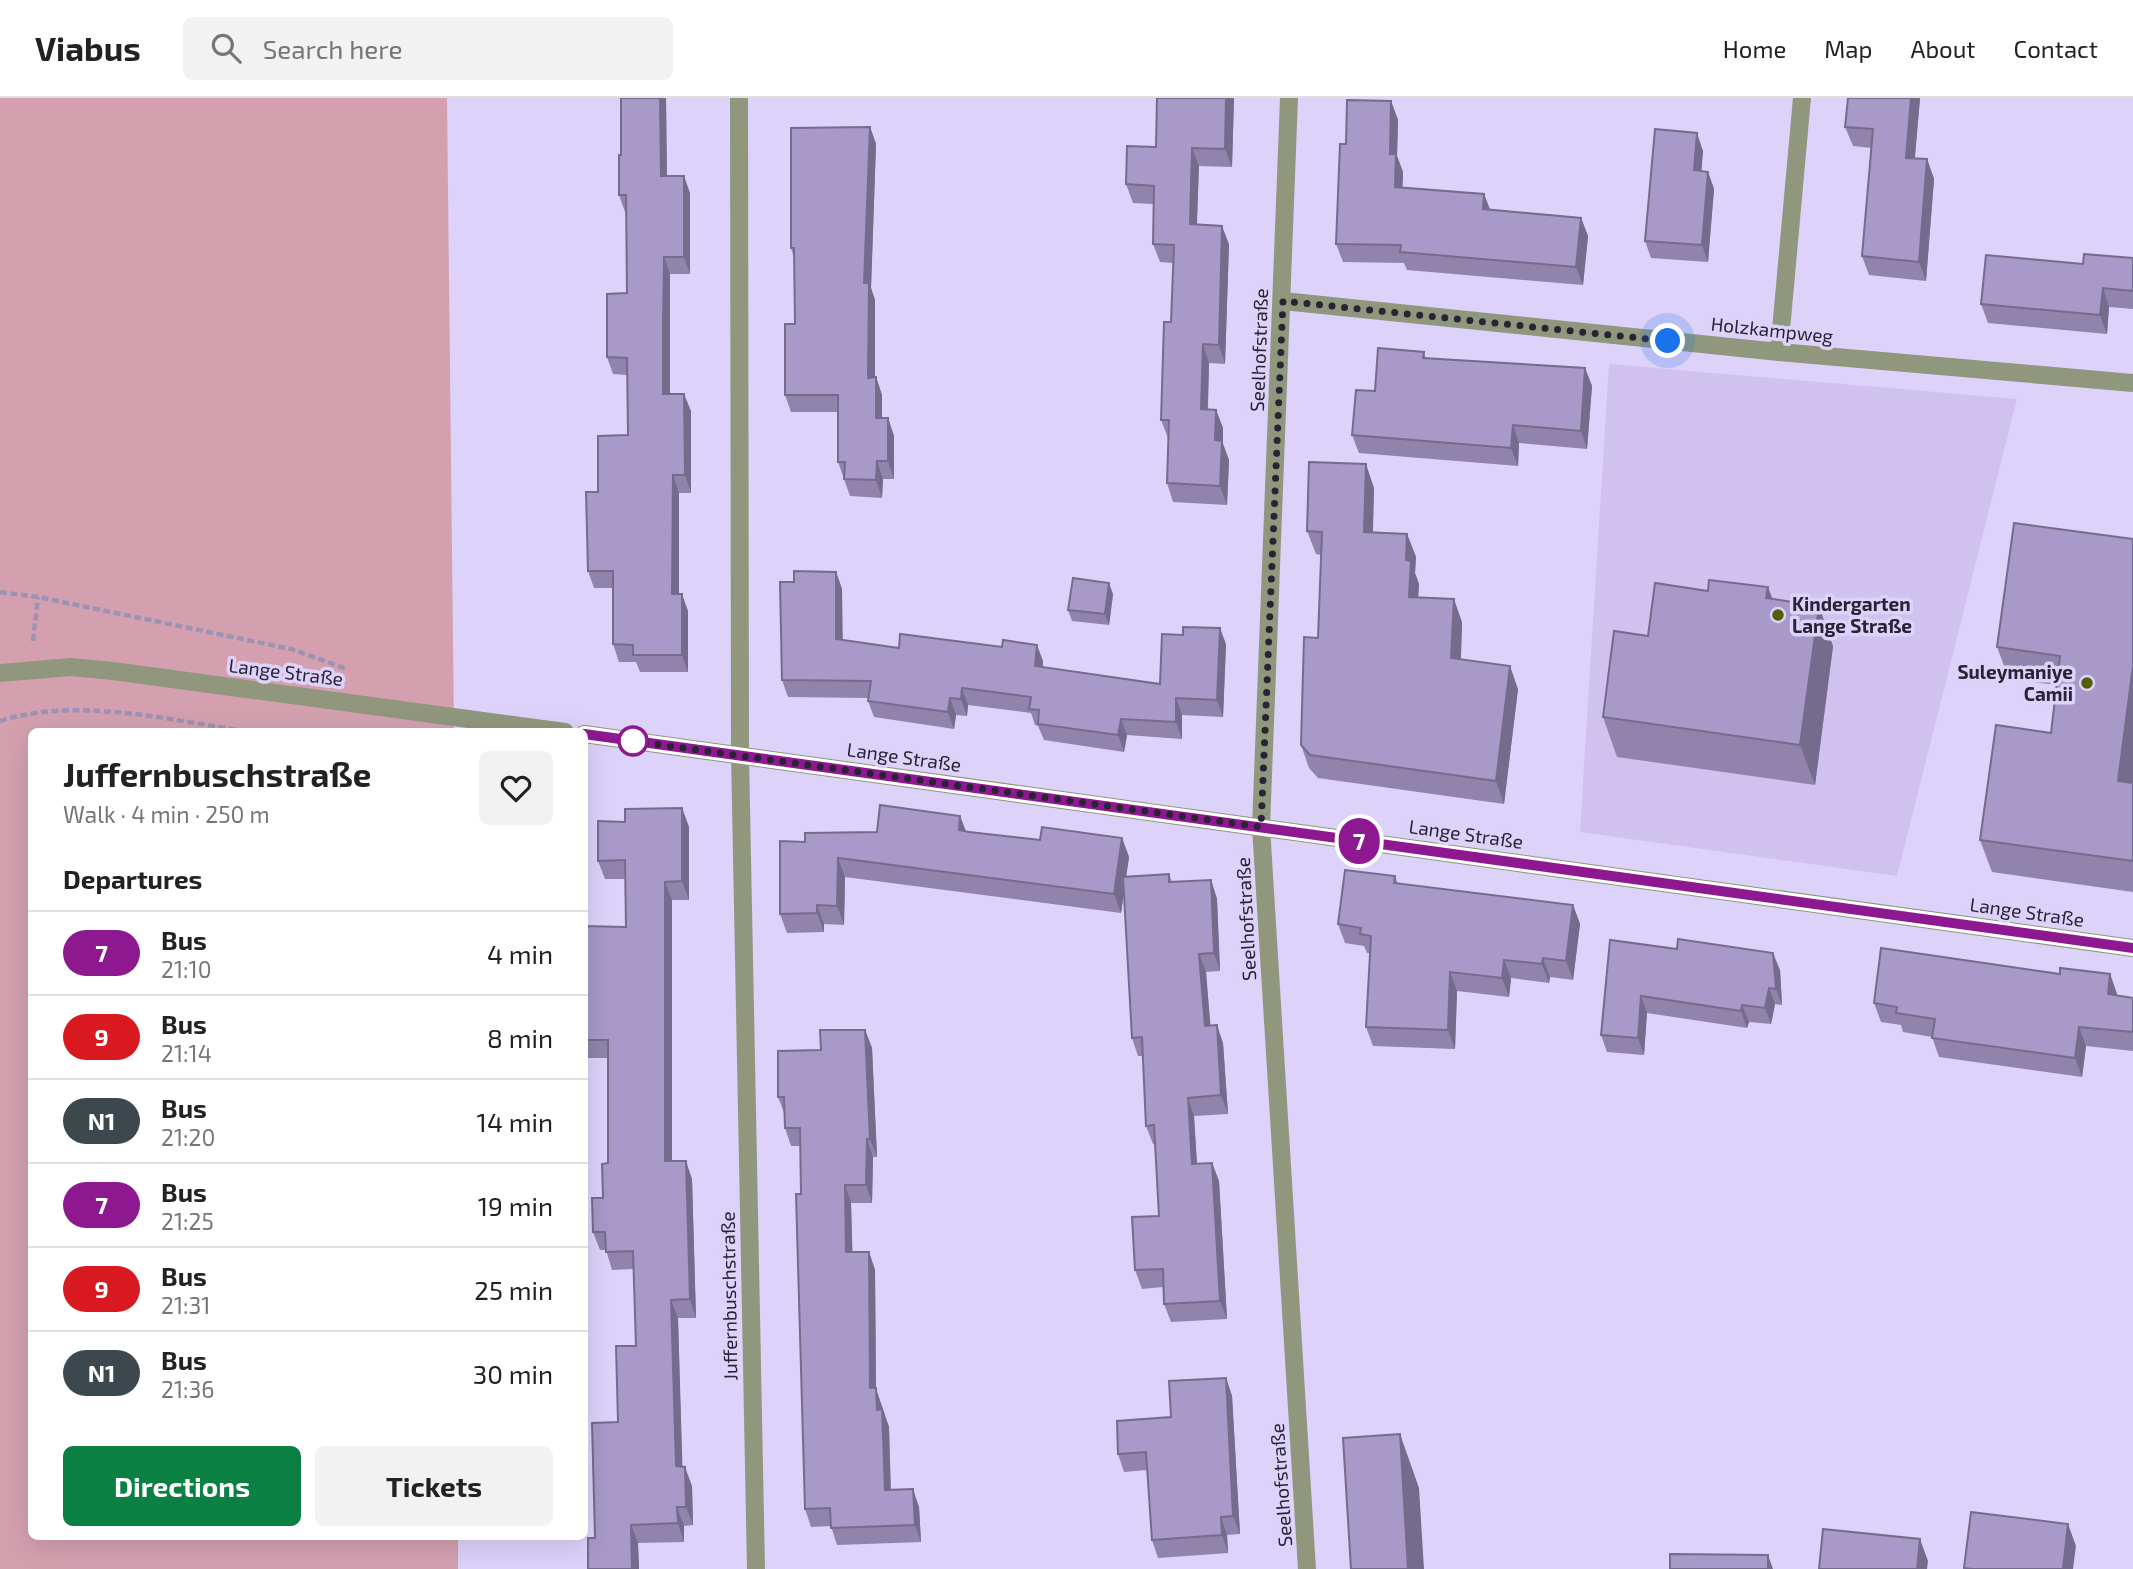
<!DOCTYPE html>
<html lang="en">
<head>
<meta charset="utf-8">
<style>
  :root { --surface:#fff; --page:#f2f2f2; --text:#222; --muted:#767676; --line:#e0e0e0; --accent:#0b8043 }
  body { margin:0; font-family:"Exo 2",sans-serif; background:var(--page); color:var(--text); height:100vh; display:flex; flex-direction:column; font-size:26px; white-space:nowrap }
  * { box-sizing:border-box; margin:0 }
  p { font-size:23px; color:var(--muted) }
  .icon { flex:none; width:38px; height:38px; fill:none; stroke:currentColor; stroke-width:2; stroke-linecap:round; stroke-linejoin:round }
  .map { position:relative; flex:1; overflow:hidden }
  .drawer { position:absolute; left:28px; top:630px; width:560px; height:812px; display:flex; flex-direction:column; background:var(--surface); border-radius:10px; box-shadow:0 7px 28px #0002 }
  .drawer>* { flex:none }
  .badge { padding:0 14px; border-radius:23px; font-size:24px; line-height:46px }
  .you { position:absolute; width:35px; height:35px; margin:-18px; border:5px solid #fff; border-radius:50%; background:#1a73e8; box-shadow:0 0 0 10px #1a73e833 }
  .map>.badge { position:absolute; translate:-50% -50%; box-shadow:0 0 0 4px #fff }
  h2 { padding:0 35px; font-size:26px; line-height:63px }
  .round { display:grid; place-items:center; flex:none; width:74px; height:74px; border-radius:10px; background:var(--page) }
  .overview { display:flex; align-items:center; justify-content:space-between; height:119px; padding:0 35px }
  h1 { font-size:33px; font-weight:700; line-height:52px }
  .action { display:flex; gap:14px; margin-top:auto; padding:14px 35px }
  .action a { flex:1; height:80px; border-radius:10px; background:var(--accent); color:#fff; font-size:28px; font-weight:700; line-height:80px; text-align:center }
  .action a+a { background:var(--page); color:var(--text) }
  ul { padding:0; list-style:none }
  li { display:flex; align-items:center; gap:21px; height:84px; padding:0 35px; border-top:2px solid var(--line) }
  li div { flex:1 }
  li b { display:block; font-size:26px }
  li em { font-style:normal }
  li .badge { min-width:77px; font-weight:700; text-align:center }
  header { display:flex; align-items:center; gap:42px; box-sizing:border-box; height:98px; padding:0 35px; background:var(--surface); border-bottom:2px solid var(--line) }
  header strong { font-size:33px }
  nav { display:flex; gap:38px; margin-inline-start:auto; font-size:24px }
  .search { width:490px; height:63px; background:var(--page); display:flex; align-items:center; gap:18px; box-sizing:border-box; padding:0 24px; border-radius:10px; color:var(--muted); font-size:26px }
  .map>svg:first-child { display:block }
  .built { fill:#d0c2ef }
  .green { fill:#d4a0b0 }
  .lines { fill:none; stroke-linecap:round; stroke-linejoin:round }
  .path { stroke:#9c93b3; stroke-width:4.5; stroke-dasharray:7 3.5; stroke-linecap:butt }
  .minor { stroke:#91977d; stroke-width:18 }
  .wall { fill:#9084ac }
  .shaded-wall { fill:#756b8c }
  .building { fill:#a799c8; stroke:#756b8c; stroke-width:2 }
  .line-casing { stroke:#fff; stroke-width:16 }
  .line { stroke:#8d188f; stroke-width:10 }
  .walk { stroke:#282335; stroke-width:7; stroke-dasharray:0 12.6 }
  .poi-dot { fill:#525f00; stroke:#ddd2fa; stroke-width:2.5 }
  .stop-dot { fill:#fff; stroke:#8d188f; stroke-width:3.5 }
  .labels { text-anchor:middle; stroke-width:7; stroke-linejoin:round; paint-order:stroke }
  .street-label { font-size:19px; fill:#282335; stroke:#ddd2fa }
  .poi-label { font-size:19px; font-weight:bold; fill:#282335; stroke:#ddd2fa; text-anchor:start }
</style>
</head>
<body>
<header>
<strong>Viabus</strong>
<div class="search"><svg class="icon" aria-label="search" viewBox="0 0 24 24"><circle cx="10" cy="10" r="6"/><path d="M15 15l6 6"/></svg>Search here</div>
<nav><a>Home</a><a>Map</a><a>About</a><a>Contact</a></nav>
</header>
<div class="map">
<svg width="2133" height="1471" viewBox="0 0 2133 1471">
  <rect width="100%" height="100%" fill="#ddd2fa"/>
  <!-- built -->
  <polygon class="built" points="1609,266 2017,301 1897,778 1580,734"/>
  <!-- green -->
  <polygon class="green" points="0,0 447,0 454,633 32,634 32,1438 458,1439 458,1471 0,1471"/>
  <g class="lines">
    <!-- path -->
    <g class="path">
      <polyline points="0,494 38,499 291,551 347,571"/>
      <polyline points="33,543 38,499"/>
      <path d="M0,623C79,598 172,623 252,634"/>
    </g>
    <!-- minor -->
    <g class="minor">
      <polyline points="739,0 740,657 756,1471"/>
      <polyline points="1289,0 1261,729 1307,1471"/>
      <polyline points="1283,203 1779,254 2133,285"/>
      <polyline points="1779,254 1802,0"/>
      <polyline points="0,575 71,569 113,573 565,634"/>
      <polyline points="584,636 2133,850"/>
    </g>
  </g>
  <!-- wall -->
  <g class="wall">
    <polygon points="666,0 667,78 690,95 690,176 670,176 670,296 691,313 691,395 679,395 679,496 688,513 688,574 640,574 636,564 619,564 613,546 613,490 594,490 588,473 598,394 628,337 627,277 613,276 607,259 627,195 626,114 625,114 619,97 621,57"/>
    <polygon points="1157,0 1234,0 1232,69 1199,68 1197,126 1229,146 1225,266 1209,265 1208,311 1216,312 1223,330 1223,346 1229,362 1227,407 1173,404 1167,385 1168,340 1161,322 1171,224 1173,165 1160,164 1153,146 1154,106 1133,105 1126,86 1156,49"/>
    <polygon points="1920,0 1915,60 1927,61 1934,81 1926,183 1869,177 1862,158 1872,50 1853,48 1845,29"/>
    <polygon points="1391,3 1398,22 1397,58 1403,74 1402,90 1484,96 1490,112 1581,120 1588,138 1583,187 1407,172 1404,165 1343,164 1336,146 1346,46"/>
    <polygon points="870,29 876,46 871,190 875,202 875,279 876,279 882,297 882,320 888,320 894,338 894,381 883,381 882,400 850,398 838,364 838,314 791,314 785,297 795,226 794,160 791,150"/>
    <polygon points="1703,53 1701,73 1708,74 1714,91 1708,164 1651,160 1645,143"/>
    <polygon points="2133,160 2133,211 2109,209 2107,236 1988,225 1981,206 2083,166"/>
    <polygon points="1424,254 1426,261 1585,270 1592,288 1587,351 1519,345 1518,368 1359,355 1352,337 1375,293"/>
    <polygon points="1374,390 1373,434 1407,436 1416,459 1415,475 1419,486 1418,499 1462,524 1461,561 1518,591 1504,706 1318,680 1309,670 1301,647 1318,540 1321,457 1316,456 1307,433"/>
    <polygon points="2133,441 2133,794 1992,774 1980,742 2051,635 2057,587 2009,581 1997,549"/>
    <polygon points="836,474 842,491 842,542 899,550 1043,563 1043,569 1160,586 1226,546 1223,619 1182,617 1182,641 1127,637 1124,654 1044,642 1038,628 1035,627 1031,615 968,607 967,618 956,617 954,631 874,619 868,603 868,600 788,599 782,582 794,484"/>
    <polygon points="1708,493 1772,501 1833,548 1815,687 1617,659 1603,619 1648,538"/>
    <polygon points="1113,496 1109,527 1072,523 1068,512"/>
    <polygon points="682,710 689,729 689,802 672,802 672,1063 692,1081 696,1220 678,1220 682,1369 692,1388 693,1427 684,1428 684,1444 638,1445 639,1471 588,1471 618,1324 636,1248 633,1171 612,1172 606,1152 600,1152 593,1134 603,1100 608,1065 608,960 584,960 584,828 626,829 625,781 605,781 598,763"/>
    <polygon points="960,718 966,733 1040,742 1122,740 1129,759 1126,778 1169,776 1172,784 1211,782 1217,801 1220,873 1206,874 1210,927 1223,945 1228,1016 1194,1018 1197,1066 1212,1065 1219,1083 1227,1221 1171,1224 1164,1206 1163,1189 1142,1191 1135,1172 1159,1118 1155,1046 1153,1046 1146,1028 1143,958 1138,958 1132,940 1124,794 1121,815 845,779 844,827 824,826 824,834 787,835 780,816 805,744 877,734"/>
    <polygon points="1395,778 1398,786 1573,807 1580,826 1573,882 1550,879 1549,885 1511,880 1509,899 1457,893 1455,951 1373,948 1366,929 1370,855 1367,855 1364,848 1345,845 1338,826"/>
    <polygon points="1610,842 1780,872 1782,907 1775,906 1771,926 1749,924 1747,930 1647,915 1644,957 1607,954 1601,937"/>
    <polygon points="2060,876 2110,876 2117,896 2117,898 2133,900 2133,953 2086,948 2082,979 1939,959 1932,939 1903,934 1901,927 1881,924 1874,905"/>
    <polygon points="865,932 872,950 877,1059 873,1059 872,1105 851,1105 852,1154 869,1154 875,1172 876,1291 889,1329 891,1392 919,1409 921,1444 837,1447 831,1428 811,1429 805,1411 800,1048 791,1048 785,1030 785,1017 778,999 821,952"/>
    <polygon points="1226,1280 1232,1298 1240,1436 1227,1437 1228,1455 1158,1460 1152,1442 1147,1372 1124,1374 1118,1356"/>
  </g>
  <!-- shaded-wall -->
  <g class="shaded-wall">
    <polygon points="660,0 666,0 667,95 661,78"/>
    <polygon points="1226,0 1234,0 1232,69 1225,51"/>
    <polygon points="1911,0 1920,0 1913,79 1906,60"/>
    <polygon points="1391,3 1398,22 1397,58 1403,74 1402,107 1395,89 1390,56"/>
    <polygon points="870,29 876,46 871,190 875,202 875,297 868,280 864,185"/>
    <polygon points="1697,35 1703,53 1700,90 1694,72"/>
    <polygon points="1192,50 1199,68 1196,144 1190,126"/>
    <polygon points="1927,61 1934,81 1926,183 1919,164"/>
    <polygon points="1708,74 1714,91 1708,164 1702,147"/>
    <polygon points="684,78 690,95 690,176 684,159"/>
    <polygon points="1484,96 1491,114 1483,111"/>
    <polygon points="1581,120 1588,138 1583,187 1576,169"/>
    <polygon points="1222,128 1229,146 1225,266 1219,247"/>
    <polygon points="664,159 670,176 670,313 663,296"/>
    <polygon points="2103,190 2109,209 2107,236 2100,217"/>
    <polygon points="1203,246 1209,265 1207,329 1201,311"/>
    <polygon points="1585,270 1592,288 1587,351 1581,333"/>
    <polygon points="876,279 882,297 882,338 876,320"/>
    <polygon points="684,296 691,313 691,395 685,377"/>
    <polygon points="1216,312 1223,330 1223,346 1229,362 1227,407 1220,388 1215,342"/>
    <polygon points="888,320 894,338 894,381 888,363"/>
    <polygon points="1513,327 1519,345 1518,368 1511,350"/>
    <polygon points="877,363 883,381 882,400 876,382"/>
    <polygon points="1366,366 1374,390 1372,457 1364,434"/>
    <polygon points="673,377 679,395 679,514 672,496"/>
    <polygon points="1407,436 1416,459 1415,475 1419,486 1417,522 1409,499 1406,462"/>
    <polygon points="836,474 842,491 843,557 836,541"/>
    <polygon points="1109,485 1113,496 1109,527 1105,516"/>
    <polygon points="1768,489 1783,529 1766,500"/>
    <polygon points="682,496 688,513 688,574 682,557"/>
    <polygon points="1454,501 1462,524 1460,583 1451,560"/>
    <polygon points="1819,508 1833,548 1815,687 1800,647"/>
    <polygon points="1220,530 1226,546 1223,619 1217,602"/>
    <polygon points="1037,547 1043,563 1041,584 1035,568"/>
    <polygon points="1510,568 1518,591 1504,706 1496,683"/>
    <polygon points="2133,568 2133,688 2118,683"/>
    <polygon points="962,590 968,607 967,618 961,601"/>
    <polygon points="950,600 956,617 954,631 948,614"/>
    <polygon points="1176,600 1182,617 1182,641 1176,624"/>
    <polygon points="1121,621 1127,637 1124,654 1118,637"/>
    <polygon points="682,710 689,729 689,802 682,783"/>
    <polygon points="960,718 967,737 959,732"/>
    <polygon points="1122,740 1129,759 1121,815 1114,796"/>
    <polygon points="838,760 845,779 844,827 837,808"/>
    <polygon points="1211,782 1217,801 1220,873 1214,855"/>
    <polygon points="665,784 672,802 672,1082 665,1063"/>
    <polygon points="817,807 824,826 824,834 817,815"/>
    <polygon points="1573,807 1580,826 1573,882 1566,863"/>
    <polygon points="1773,855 1780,872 1782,907 1776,891"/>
    <polygon points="1199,856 1206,874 1212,946 1205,928"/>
    <polygon points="1543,860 1550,879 1549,885 1542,866"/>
    <polygon points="1504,862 1511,880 1509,899 1502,880"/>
    <polygon points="1450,874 1457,893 1455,951 1448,932"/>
    <polygon points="2110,876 2117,896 2115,916 2108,896"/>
    <polygon points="1769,890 1775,906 1771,926 1765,910"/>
    <polygon points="1641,898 1647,915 1644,957 1638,940"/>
    <polygon points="1742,907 1749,924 1747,930 1741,913"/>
    <polygon points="1217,927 1223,945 1228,1016 1221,997"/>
    <polygon points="2079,929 2086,948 2082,979 2075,960"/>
    <polygon points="865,932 872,950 877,1059 870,1041"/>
    <polygon points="1188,1000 1194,1018 1198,1084 1192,1066"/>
    <polygon points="867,1041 873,1059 872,1105 866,1087"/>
    <polygon points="686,1063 692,1081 696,1220 690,1201"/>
    <polygon points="1212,1065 1219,1083 1227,1221 1220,1203"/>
    <polygon points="845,1087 851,1105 853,1172 846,1154"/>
    <polygon points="869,1154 875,1172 876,1291 889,1329 891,1410 885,1392 877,1312 870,1290"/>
    <polygon points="671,1202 678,1220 683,1387 676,1368"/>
    <polygon points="1226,1280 1232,1298 1240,1436 1233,1418"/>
    <polygon points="1400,1336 1419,1390 1424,1471 1408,1471"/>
    <polygon points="685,1369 692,1388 693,1427 686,1409"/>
    <polygon points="913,1391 919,1409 921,1444 915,1427"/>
    <polygon points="677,1409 684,1428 684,1444 678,1425"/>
    <polygon points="1221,1419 1227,1437 1228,1455 1222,1437"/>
    <polygon points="2068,1426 2076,1448 2073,1471 2063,1471"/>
    <polygon points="631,1427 638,1445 639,1471 632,1471"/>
    <polygon points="1920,1441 1928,1463 1927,1471 1917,1471"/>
    <polygon points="1768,1457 1773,1471 1768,1471"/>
  </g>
  <!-- building -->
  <g class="building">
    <polygon points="621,0 660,0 661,78 684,78 684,159 664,159 663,227 663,296 684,296 685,377 673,377 672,496 682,496 682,557 633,557 633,547 613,546 613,473 588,473 586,394 598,394 598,338 628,337 627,260 607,259 607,196 627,195 626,97 619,97 619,57 621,57"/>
    <polygon points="1157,0 1226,0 1225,51 1192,50 1190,126 1222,128 1219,247 1203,246 1201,311 1216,312 1215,342 1222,343 1220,388 1167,385 1169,322 1161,322 1164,224 1171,224 1174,147 1153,146 1154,88 1126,86 1127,48 1156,49"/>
    <polygon points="1848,0 1911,0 1906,60 1927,61 1919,164 1862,158 1873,31 1845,29"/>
    <polygon points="1347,2 1391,3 1390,56 1396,56 1395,89 1484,96 1483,111 1581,120 1576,169 1400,154 1401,147 1336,146 1340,46 1346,46"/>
    <polygon points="870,29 864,185 869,185 868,280 876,279 876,320 888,320 888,363 877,363 876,382 844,381 845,364 838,364 838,297 785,297 785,226 795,226 794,150 791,150 791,30"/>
    <polygon points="1655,31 1697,35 1694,72 1708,74 1702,147 1645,143"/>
    <polygon points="2084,156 2133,160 2133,193 2103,190 2100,217 1981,206 1986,157 2083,166"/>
    <polygon points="1378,250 1424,254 1423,260 1585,270 1581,333 1513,327 1511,350 1352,337 1356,292 1375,293"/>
    <polygon points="1309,364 1366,366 1364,434 1407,436 1406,462 1411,463 1409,499 1454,501 1451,560 1510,568 1496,683 1310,657 1301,647 1304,539 1318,540 1322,434 1307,433"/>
    <polygon points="2014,425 2133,441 2133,568 2118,683 2133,685 2133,763 1980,742 1996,627 2051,635 2060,558 1997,549"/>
    <polygon points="794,473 836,474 836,541 899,550 900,536 1002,549 1003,542 1037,547 1035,568 1160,586 1162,536 1183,537 1183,529 1220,530 1217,602 1176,600 1176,624 1121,621 1118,637 1038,626 1039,612 1029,611 1031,599 962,590 961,601 950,600 948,614 868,603 871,583 782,582 780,484 794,484"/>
    <polygon points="1073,480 1109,485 1105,516 1068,512"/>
    <polygon points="1709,482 1768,489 1766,500 1819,508 1800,647 1603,619 1614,533 1648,538 1655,485 1708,493"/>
    <polygon points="880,707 960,718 959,732 969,734 1040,742 1042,729 1122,740 1114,796 838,760 837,808 817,807 817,815 780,816 780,743 805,744 805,735 877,734"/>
    <polygon points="682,710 682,783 665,784 665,1063 686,1063 690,1201 671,1202 676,1368 685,1369 686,1409 677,1409 678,1425 631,1427 632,1471 588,1471 588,1440 595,1440 592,1325 618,1324 616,1248 636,1248 633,1153 606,1154 605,1134 593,1134 592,1100 603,1100 602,1066 608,1065 608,942 584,942 584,828 626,829 625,762 598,763 598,723 625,724 625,711"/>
    <polygon points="1345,772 1395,778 1394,785 1573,807 1566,863 1543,860 1542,866 1504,862 1502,880 1450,874 1448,932 1366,929 1371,838 1360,836 1361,830 1338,826"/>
    <polygon points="1169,776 1169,784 1211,782 1214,855 1199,856 1205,928 1217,927 1221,997 1188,1000 1192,1066 1212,1065 1220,1203 1164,1206 1163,1171 1135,1172 1132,1119 1159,1118 1154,1027 1146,1028 1142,939 1132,940 1123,779"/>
    <polygon points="1678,841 1773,855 1776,891 1769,890 1765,910 1742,907 1741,913 1641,898 1638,940 1601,937 1610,842 1677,851"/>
    <polygon points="1881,850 2060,876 2060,870 2110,876 2108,896 2133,900 2133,934 2079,929 2075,960 1932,940 1935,921 1896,915 1897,909 1874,905"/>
    <polygon points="820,932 865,932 870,1041 867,1041 866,1087 845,1087 846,1154 869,1154 870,1290 876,1290 877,1312 882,1311 885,1392 913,1391 915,1427 831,1430 830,1410 805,1411 796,1096 801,1096 800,1030 785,1030 784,999 778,999 778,953 821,952"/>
    <polygon points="1226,1280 1233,1418 1221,1419 1222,1437 1152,1442 1146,1354 1118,1356 1117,1323 1171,1319 1169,1283"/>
    <polygon points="1400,1336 1408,1471 1351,1471 1343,1340"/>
    <polygon points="1971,1414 2068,1426 2063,1471 1972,1471 1964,1470"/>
    <polygon points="1823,1431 1920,1441 1917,1471 1819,1471"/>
    <polygon points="1670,1456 1768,1457 1768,1471 1670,1471"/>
  </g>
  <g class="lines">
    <defs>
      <polyline id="line" points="584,636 2133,850"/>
    </defs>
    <!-- line casing -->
    <use href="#line" class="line-casing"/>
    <!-- line -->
    <use href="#line" class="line"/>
    <!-- walk -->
    <polyline class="walk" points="633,643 1261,729 1283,203 1668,243"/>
  </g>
  <!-- markers -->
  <g class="poi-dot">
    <circle cx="1778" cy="517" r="7"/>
    <circle cx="2087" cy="585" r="7"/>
  </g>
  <circle class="stop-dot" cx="633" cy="643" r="14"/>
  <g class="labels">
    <!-- street labels -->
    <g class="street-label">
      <text transform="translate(1772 232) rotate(6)" y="7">Holzkampweg</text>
      <text transform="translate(1259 252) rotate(-88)" y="7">Seelhofstraße</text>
      <text transform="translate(286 574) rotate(7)" y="7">Lange Straße</text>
      <text transform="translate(904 659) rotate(8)" y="7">Lange Straße</text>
      <text transform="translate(1466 736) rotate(8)" y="7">Lange Straße</text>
      <text transform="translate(2027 814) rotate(8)" y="7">Lange Straße</text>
      <text transform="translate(1246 821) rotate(-93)" y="7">Seelhofstraße</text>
      <text transform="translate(729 1198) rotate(-91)" y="7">Juffernbuschstraße</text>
      <text transform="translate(1281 1387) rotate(-94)" y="7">Seelhofstraße</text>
    </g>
    <!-- poi labels -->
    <g class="poi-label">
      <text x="1792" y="513">Kindergarten<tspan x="1792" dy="22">Lange Straße</tspan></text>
      <text x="2073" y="581" text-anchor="end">Suleymaniye<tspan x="2073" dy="22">Camii</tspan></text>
    </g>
  </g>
</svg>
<div class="you" style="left:1668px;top:243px"></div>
<b class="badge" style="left:1359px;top:743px;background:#8d188f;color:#fff">7</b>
<section class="drawer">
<div class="overview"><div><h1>Juffernbuschstraße</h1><p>Walk · 4 min · 250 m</p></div><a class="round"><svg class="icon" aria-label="heart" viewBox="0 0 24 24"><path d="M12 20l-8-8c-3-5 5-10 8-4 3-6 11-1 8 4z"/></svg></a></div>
<h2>Departures</h2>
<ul>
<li><span class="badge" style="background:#8d188f;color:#fff">7</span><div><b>Bus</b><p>21:10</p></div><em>4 min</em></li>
<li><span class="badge" style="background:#d91920;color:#fff">9</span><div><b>Bus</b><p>21:14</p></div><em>8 min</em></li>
<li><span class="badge" style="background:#3d484e;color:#fff">N1</span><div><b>Bus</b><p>21:20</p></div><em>14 min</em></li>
<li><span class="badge" style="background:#8d188f;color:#fff">7</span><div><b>Bus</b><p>21:25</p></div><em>19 min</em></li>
<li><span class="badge" style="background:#d91920;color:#fff">9</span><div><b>Bus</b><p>21:31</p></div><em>25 min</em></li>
<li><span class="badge" style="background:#3d484e;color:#fff">N1</span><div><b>Bus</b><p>21:36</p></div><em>30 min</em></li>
</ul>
<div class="action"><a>Directions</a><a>Tickets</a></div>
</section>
</div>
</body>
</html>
